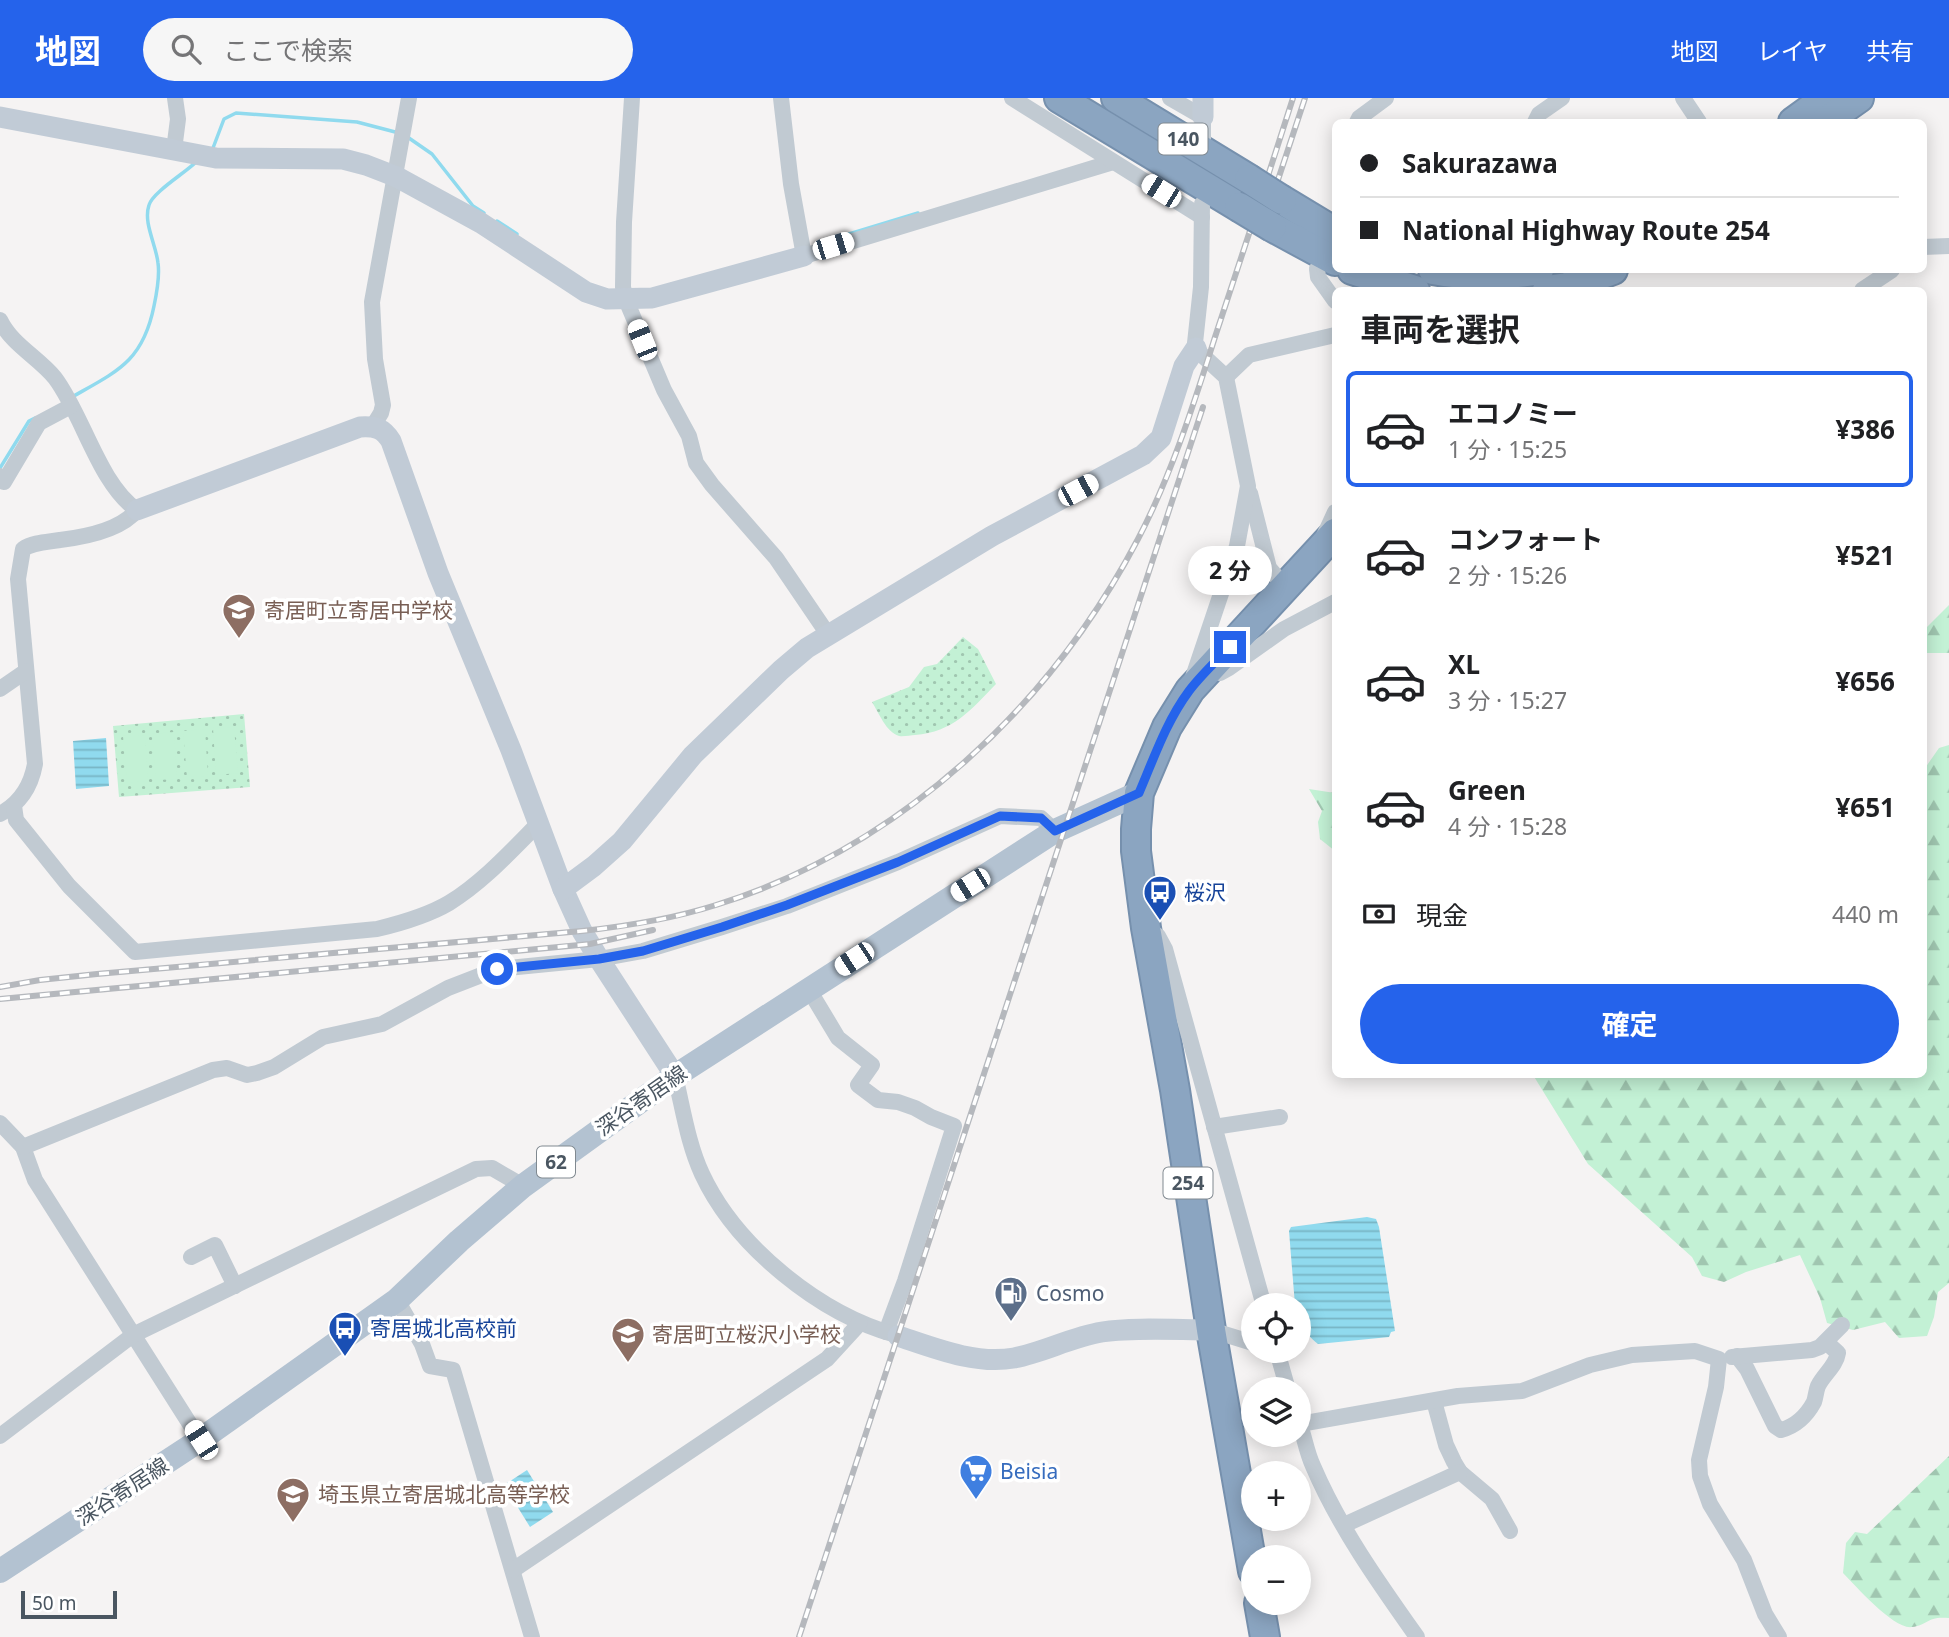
<!DOCTYPE html>
<html lang="ja">
<meta charset="utf-8">
<style>
:root{--surface:#fff;--page:#f6f6f6;--text:#202124;--muted:#757577;--line:#e0e0e0;--accent:#2563eb}
body{margin:0;font-family:"Noto Sans","Noto Sans JP",sans-serif;background:var(--page);color:var(--text);height:100vh;display:flex;flex-direction:column;font-size:26px;white-space:nowrap}
*{box-sizing:border-box;margin:0}
p{font-size:23px;color:var(--muted)}
.icon{flex:none;width:38px;height:38px;fill:none;stroke:currentColor;stroke-width:2;stroke-linecap:round;stroke-linejoin:round}
.map{position:relative;flex:1;overflow:hidden}
.sheet{position:absolute;left:1332px;top:189px;width:595px;height:791px;display:flex;flex-direction:column;background:var(--surface);border-radius:10px;box-shadow:0 4px 18px #0003}
.sheet>*{flex:none}
.top-card{position:absolute;left:1332px;top:21px;width:595px;height:154px;border-radius:10px;box-shadow:0 4px 18px #0003;display:grid;align-content:center;height:154px;padding:0 28px;background:var(--surface)}
.buttons{position:absolute;left:1241px;top:1195px;display:grid;gap:14px}
.buttons a{display:grid;place-items:center;width:70px;height:70px;border-radius:50%;background:var(--surface);box-shadow:0 4px 18px #0003;font-size:35px}
.scale{position:absolute;left:21px;bottom:18px;width:96px;box-sizing:border-box;padding-left:7px;border:4px solid #4a5661;border-top:0;font-size:19px;line-height:24px;white-space:nowrap;color:#4a5661;-webkit-text-stroke:5px #fff;paint-order:stroke}
.end{position:absolute;width:32px;height:32px;margin:-16px;border:9px solid #2563eb;background:#fff;box-shadow:0 0 0 4px #fff}
.from{border-radius:50%}
.bubble{position:absolute;height:49px;border-radius:24px;background:var(--surface);box-shadow:0 4px 18px #0003;font-size:23px;font-weight:700;line-height:49px;text-align:center}
.car{position:absolute;width:21px;height:42px;margin:-21px -10px;border-radius:9px;box-shadow:0 0 5px 2px #0007;background:linear-gradient(#fff 24%,#345 0 40%,#fff 0 76%,#345 0 86%,#fff 0)}
.top-card b{display:flex;align-items:center;gap:24px;height:66px;font-size:26px}
.top-card b+b{border-top:2px solid var(--line)}
.top-card i{width:18px;height:18px;background:var(--text)}
ul{padding:0;list-style:none}
li{display:flex;align-items:center;gap:21px;height:116px;margin:0 14px 10px;padding:0 14px;border:4px solid transparent;border-radius:10px}
li div{flex:1}
li b{display:block;font-size:26px}
li em{font-style:normal;font-weight:700}
li.current{border-color:var(--accent)}
li>.icon{width:63px;height:63px;stroke-width:1.5}
h2{padding:0 28px;font-size:32px;line-height:84px}
.pay{display:flex;align-items:center;gap:18px;height:77px;padding:0 28px;font-size:26px}
.pay p{margin-inline-start:auto}
.action{display:flex;gap:14px;margin-top:auto;padding:14px 28px}
.action a{flex:1;height:80px;border-radius:42px;background:var(--accent);color:#fff;font-size:28px;font-weight:700;line-height:80px;text-align:center}
header{display:flex;align-items:center;gap:42px;box-sizing:border-box;height:98px;padding:0 35px;background:var(--accent);color:#fff}
header strong{font-size:33px}
nav{display:flex;gap:38px;margin-inline-start:auto;font-size:24px}
.search{width:490px;height:63px;background:var(--page);display:flex;align-items:center;gap:18px;box-sizing:border-box;padding:0 24px;border-radius:38px;color:var(--muted);font-size:26px}
.map>svg:first-child{display:block}
.forest{fill:url(#forest-firs)}
.park{fill:url(#park-dots)}
.pitch{fill:#c3f1d5}
.water{fill:url(#water-rules)}
.lines{fill:none;stroke-linecap:round;stroke-linejoin:round}
.stream{stroke:#90daee;stroke-width:3.5}
.highway-casing{stroke:#7690ad;stroke-width:32}
.street{stroke:#c1cad2;stroke-width:16}
.secondary{stroke:#c1cbd6;stroke-width:21}
.primary{stroke:#b3c2d1;stroke-width:24}
.highway{stroke:#8ba5c1;stroke-width:28}
.rail-casing{stroke:#b5b8bd;stroke-width:6}
.rail{stroke:#fff;stroke-width:3.5;stroke-dasharray:10;stroke-linecap:butt}
.highway-bridge-casing{stroke:#7690ad;stroke-width:32;stroke-linecap:butt}
.highway-bridge{stroke:#8ba5c1;stroke-width:28}
.route{stroke:#2563eb;stroke-width:9}
.labels{text-anchor:middle;dominant-baseline:central;stroke-width:7;stroke-linejoin:round;paint-order:stroke}
.shield{fill:#fff;stroke:#808990;stroke-width:2}
.shield-label{font-size:19px;font-weight:bold;fill:#4a5661}
.education-label{font-size:21px;fill:#785e54;stroke:#fff;text-anchor:start}
.transit-label{font-size:21px;fill:#164399;stroke:#fff;text-anchor:start}
.street-label{font-size:21px;fill:#4a5661;stroke:#fff}
.service-label{font-size:21px;fill:#4e5e75;stroke:#fff;text-anchor:start}
.shop-label{font-size:21px;fill:#366cbe;stroke:#fff;text-anchor:start}
</style>
<header>
<strong>地図</strong>
<div class="search"><svg class="icon" aria-label="search" viewBox="0 0 24 24"><circle cx="10" cy="10" r="6"/><path d="M15 15l6 6"/></svg>ここで検索</div>
<nav><a>地図</a><a>レイヤ</a><a>共有</a></nav>
</header>
<div class="map">
<svg width="1949" height="1539" viewBox="0 0 1949 1539">
<defs>
<pattern id="forest-firs" width="22" height="20" patternUnits="userSpaceOnUse" patternTransform="scale(1.75)"><rect width="22" height="20" fill="#c3f1d5"/><path d="M5 1l3.5 6h-7zM16 11l3.5 6h-7z" fill="#a0c6b0"/></pattern>
<pattern id="park-dots" width="8" height="8" patternUnits="userSpaceOnUse" patternTransform="scale(1.75)"><rect width="8" height="8" fill="#c3f1d5"/><path d="M2 2h.1M6 6h.1" fill="none" stroke="#a0c6b0" stroke-width="1.8" stroke-linecap="round"/></pattern>
<pattern id="water-rules" width="6" height="5" patternUnits="userSpaceOnUse" patternTransform="scale(1.75)"><rect width="6" height="5" fill="#90daee"/><path d="M0 2.5h6" fill="none" stroke="#78b4c4"/></pattern>
</defs>
<rect width="100%" height="100%" fill="#f5f3f3"/>
<g class="forest">
<path d="M 1949,507 L 1949,555 L 1923,555 L 1923,533 Z"/>
<path d="M 1949,647 L 1949,1185 L 1938,1194 L 1934,1219 L 1927,1238 L 1899,1240 L 1885,1224 L 1853,1232 L 1827,1225 L 1820,1200 L 1800,1157 L 1746,1174 L 1724,1184 L 1702,1178 L 1692,1159 L 1588,1066 L 1533,977 L 1923,976 L 1923,673 L 1939,650 Z"/>
<path d="M 1309,691 L 1335,695 L 1335,753 L 1320,741 L 1318,724 L 1322,713 Z"/>
<path d="M 1949,1358 L 1949,1520 C 1926,1518 1929,1527 1912,1529 C 1894,1532 1856,1488 1843,1475 L 1846,1445 L 1855,1434 L 1867,1436 Z"/>
</g>
<g class="park">
<path d="M 963,539 L 978,551 L 996,586 C 971,612 953,634 915,637 C 911,637 903,639 899,638 C 886,634 879,615 872,604 L 909,589 L 924,569 L 937,566 Z"/>
<path d="M 244,616 L 250,689 L 119,699 L 113,628 Z"/>
</g>
<g class="pitch">
<path d="M 234,629 L 238,675 L 216,677 L 213,630 Z"/>
<path d="M 205,631 L 208,678 L 187,679 L 183,633 Z"/>
<path d="M 174,634 L 177,681 L 156,682 L 152,636 Z"/>
<path d="M 145,637 L 148,683 L 127,685 L 123,638 Z"/>
</g>
<g class="water">
<path d="M 106,640 L 109,688 L 76,691 L 73,643 Z"/>
<path d="M 1367,1119 L 1376,1121 L 1379,1129 L 1395,1233 L 1391,1234 L 1389,1239 L 1318,1246 C 1303,1233 1298,1227 1298,1208 L 1295,1207 L 1289,1133 L 1291,1129 Z"/>
<path d="M 527,1372 L 553,1414 L 530,1429 L 504,1387 Z"/>
</g>
<g class="lines">
<g class="stream">
<path d="M 406,38 L 432,56 L 473,108 L 484,115"/>
<path d="M 213,50 L 224,21 L 236,15 L 357,24 L 399,35"/>
<path d="M 497,123 L 517,136"/>
<path d="M 849,136 L 918,115"/>
<path d="M 72,299 C 118,273 143,263 154,208 C 157,194 160,179 158,165 C 156,146 143,125 149,107 C 153,94 185,75 196,64"/>
<path d="M 0,370 L 29,323 L 35,320"/>
</g>
<defs>
<g id="highway">
<path d="M 1059,0 L 1239,109"/>
<path d="M 1116,0 L 1249,81"/>
<path d="M 1793,24 L 1826,0"/>
<path d="M 1825,24 L 1859,0"/>
<path d="M 1282,102 L 1335,134"/>
<path d="M 1272,129 L 1335,163"/>
<path d="M 1352,172 L 1415,192"/>
<path d="M 1433,172 C 1469,179 1502,179 1539,172"/>
<path d="M 1547,192 L 1567,189 L 1613,172"/>
<path d="M 1253,1473 L 1211,1232 L 1175,992 L 1146,830 L 1136,753 L 1136,731 L 1139,695 L 1167,629 L 1190,592 L 1335,435"/>
<path d="M 1259,1505 L 1265,1539"/>
</g>
</defs>
<use href="#highway" class="highway-casing"/>
<g class="street">
<path d="M 632,0 L 624,124 L 623,189 L 626,202 L 664,292 L 689,338 L 696,365 L 712,387 L 776,460 L 827,535"/>
<path d="M 781,0 L 791,86 L 804,158 L 1113,64"/>
<path d="M 1012,0 L 1202,119"/>
<path d="M 1170,0 L 1203,19 L 1203,42"/>
<path d="M 1683,0 L 1699,24"/>
<path d="M 1357,24 L 1359,20 L 1386,0"/>
<path d="M 1535,24 L 1539,16 L 1562,0"/>
<path d="M 174,52 L 178,21 L 175,0"/>
<path d="M 1923,149 L 1949,148"/>
<path d="M 1317,171 L 1318,179 L 1335,203"/>
<path d="M 1862,192 L 1892,172"/>
<path d="M 0,222 C 12,247 38,259 55,280 C 83,317 99,386 137,412 C 121,432 85,439 60,442 C 48,444 33,444 23,451 L 18,481 L 35,666 C 31,688 21,705 0,716"/>
<path d="M 1226,279 L 1249,257 L 1335,237"/>
<path d="M 373,328 L 381,315 L 383,307 L 375,261 L 372,204 L 409,0"/>
<path d="M 0,378 L 4,384 L 39,325 L 71,308"/>
<path d="M 1250,395 L 1269,470 L 1285,489"/>
<path d="M 1323,440 L 1335,414"/>
<path d="M 1213,570 L 1220,575 L 1229,570 L 1284,531 L 1335,504"/>
<path d="M 1192,582 L 1237,448 L 1248,388 L 1226,279 L 1201,256 L 1195,245 L 1201,189 L 1202,106"/>
<path d="M 0,591 L 26,573"/>
<path d="M 14,708 L 16,722 L 69,788 L 135,854 L 377,831 C 402,825 427,818 449,805 C 483,784 511,753 539,725"/>
<path d="M 1151,833 L 1158,838 L 1165,851 L 1264,1208"/>
<path d="M 808,890 L 838,940 L 872,967 L 858,987 L 878,1002 L 898,1004 L 915,1010 L 931,1019 L 954,1028 L 905,1183 L 886,1234"/>
<path d="M 675,978 C 683,1011 688,1046 702,1076 C 736,1149 820,1216 896,1237"/>
<path d="M 0,1025 L 23,1049 L 35,1082 L 200,1342"/>
<path d="M 1214,1029 L 1280,1019"/>
<path d="M 23,1049 L 213,972 L 227,970 L 247,977 L 257,975 L 274,969 L 323,939 L 382,926 L 448,890 L 497,871 L 599,861 L 643,853 L 722,829 L 787,808 L 898,764 L 1000,718 L 1041,720 L 1055,733"/>
<path d="M 191,1159 L 215,1147 L 235,1188"/>
<path d="M 397,1202 L 422,1246 L 430,1268 L 453,1272 L 532,1539"/>
<path d="M 1211,1232 L 1253,1245"/>
<path d="M 1277,1253 L 1288,1292"/>
<path d="M 1737,1258 L 1747,1271 L 1775,1328 L 1781,1332 C 1796,1328 1807,1317 1814,1304 C 1816,1298 1816,1293 1818,1288 C 1824,1276 1836,1268 1838,1255 L 1826,1244"/>
<path d="M 1732,1259 L 1812,1252 L 1820,1249 L 1842,1227"/>
<path d="M 1434,1303 L 1446,1347 L 1454,1364 L 1460,1374 L 1492,1401 L 1510,1433"/>
<path d="M 1298,1321 C 1304,1336 1306,1353 1313,1368 C 1339,1429 1378,1484 1417,1539"/>
<path d="M 1300,1326 L 1458,1298 L 1522,1293 L 1590,1267 L 1632,1257 L 1695,1253 L 1719,1261 L 1716,1289 L 1699,1362 L 1700,1378 L 1710,1406 L 1744,1462 L 1765,1516 L 1779,1539"/>
<path d="M 0,1338 L 133,1237 L 476,1071 L 492,1070 L 523,1088"/>
<path d="M 1344,1427 L 1460,1374"/>
<path d="M 513,1472 L 827,1261 L 860,1225"/>
</g>
<g class="secondary">
<path d="M 0,19 L 216,60 L 343,61 L 366,67 L 397,79 L 481,125 L 586,194 L 607,201 L 652,200 L 804,158"/>
<path d="M 1203,19 L 1203,0"/>
<path d="M 137,412 L 360,329 C 375,328 383,330 391,343 L 438,475 L 511,652 L 563,791 L 582,833 L 599,861 L 675,978"/>
<path d="M 563,791 L 594,768 L 622,743 L 693,657 L 781,572 L 807,550 L 992,438 L 1143,357 L 1161,340 L 1184,268 L 1196,250"/>
<path d="M 898,1238 C 934,1250 976,1267 1014,1260 C 1045,1254 1071,1239 1102,1234 C 1133,1229 1178,1232 1211,1232"/>
</g>
<path class="primary" d="M 0,1473 L 200,1342 L 397,1202 L 459,1143 L 523,1088 L 675,978 L 1055,733 L 1139,695"/>
<use href="#highway" class="highway"/>
<defs>
<g id="rail">
<path d="M 1270,106 L 1305,0"/>
<path d="M 0,889 L 40,882 L 97,876 L 582,833 C 628,828 672,821 716,807 C 899,750 1050,609 1138,441 C 1172,376 1194,305 1216,236 C 1242,157 1268,79 1293,0"/>
<path d="M 0,901 L 590,846 L 653,832"/>
<path d="M 799,1539 L 1203,309"/>
</g>
</defs>
<use href="#rail" class="rail-casing"/>
<use href="#rail" class="rail"/>
<defs>
<g id="highway-bridge">
<path d="M 1249,81 L 1282,102"/>
<path d="M 1239,109 L 1272,129"/>
</g>
</defs>
<use href="#highway-bridge" class="highway-bridge-casing"/>
<use href="#highway-bridge" class="highway-bridge"/>
</g>
<g class="lines">
<path class="route" d="M 497,871 L 599,861 L 643,853 L 722,829 L 787,807 L 898,764 L 1000,718 L 1041,720 L 1055,733 L 1066,728 L 1139,695 C 1154,660 1166,624 1189,593 C 1201,577 1216,563 1230,549"/>
</g>
<defs>
<symbol id="school-pin" viewBox="-11 -11 22 30"><path d="M0 17L-7.5 6A9.5 9.5 0 1 1 7.5 6Z" fill="#8d6e63" stroke="#fff"/><path d="M0-5L7-2L0 1L-7-2ZM-4 1L0 2.5L4 1V4Q0 6-4 4Z" fill="#fff"/></symbol>
<symbol id="bus-pin" viewBox="-11 -11 22 30"><path d="M0 17L-7.5 6A9.5 9.5 0 1 1 7.5 6Z" fill="#1a4fb4" stroke="#fff"/><path d="M-5-6H5V4H4V6H2V4H-2V6H-4V4H-5ZM-3.5-4V0h7V-4ZM-3.5 1.2v1.5H-2V1.2ZM2 1.2v1.5H3.5V1.2Z" fill="#fff"/></symbol>
<symbol id="fuel-pin" viewBox="-11 -11 22 30"><path d="M0 17L-7.5 6A9.5 9.5 0 1 1 7.5 6Z" fill="#5c6f8a" stroke="#fff"/><path d="M-5.5-6h7V0h2V4h1.3V-2.5L3-4.5l.8-.8L6-3V5H2.5V1h-1V6h-7ZM-4.2-4.7v3.2H.2V-4.7Z" fill="#fff"/></symbol>
<symbol id="supermarket-pin" viewBox="-11 -11 22 30"><path d="M0 17L-7.5 6A9.5 9.5 0 1 1 7.5 6Z" fill="#3f7fe0" stroke="#fff"/><path d="M-6-5.5h2.5l.6 2H6L4.5 2H-2.5L-4.4-4H-6ZM-1.5 3.2a1.3 1.3 0 1 0 .1 0ZM3 3.2a1.3 1.3 0 1 0 .1 0Z" fill="#fff"/></symbol>
</defs>
<g fill-rule="evenodd">
<use href="#school-pin" x="220" y="493" width="38" height="52"/>
<use href="#bus-pin" x="1141" y="775" width="38" height="52"/>
<use href="#fuel-pin" x="992" y="1176" width="38" height="52"/>
<use href="#bus-pin" x="326" y="1211" width="38" height="52"/>
<use href="#school-pin" x="609" y="1217" width="38" height="52"/>
<use href="#supermarket-pin" x="957" y="1354" width="38" height="52"/>
<use href="#school-pin" x="274" y="1377" width="38" height="52"/>
</g>
<g class="labels">
<g class="shield">
<rect x="1158.5" y="25.5" width="49" height="31" rx="5"/>
<rect x="537" y="1048.5" width="38" height="31" rx="5"/>
<rect x="1163.5" y="1069.5" width="49" height="31" rx="5"/>
</g>
<g class="shield-label">
<text x="1183" y="41">140</text>
<text x="556" y="1064">62</text>
<text x="1188" y="1085">254</text>
</g>
<g class="education-label">
<text x="264" y="512">寄居町立寄居中学校</text>
<text x="652" y="1236">寄居町立桜沢小学校</text>
<text x="318" y="1396">埼玉県立寄居城北高等学校</text>
</g>
<g class="transit-label">
<text x="1184" y="794">桜沢</text>
<text x="370" y="1230">寄居城北高校前</text>
</g>
<g class="street-label">
<text transform="translate(641 1002) rotate(-35)">深谷寄居線</text>
<text transform="translate(122 1393) rotate(-33)">深谷寄居線</text>
</g>
<g class="service-label">
<text x="1036" y="1195">Cosmo</text>
</g>
<g class="shop-label">
<text x="1000" y="1373">Beisia</text>
</g>
</g>
</svg>
<div class="buttons">
<a><svg class="icon" aria-label="locate" viewBox="0 0 24 24"><circle cx="12" cy="12" r="6"/><path d="M12 2v4M12 18v4M2 12h4M18 12h4"/></svg></a>
<a><svg class="icon" aria-label="layers" viewBox="0 0 24 24"><path d="M12 4l9 5-9 5-9-5zM3 14l9 5 9-5"/></svg></a>
<a>+</a>
<a>−</a>
</div>
<div class="scale">50 m</div>
<i class="end from" style="left:497px;top:871px"></i>
<i class="end" style="left:1230px;top:549px"></i>
<div class="bubble" style="left:1188px;top:448px;width:84px">2 分</div>
<i class="car" style="left:1161px;top:93px;rotate:302deg"></i>
<i class="car" style="left:833px;top:148px;rotate:73deg"></i>
<i class="car" style="left:642px;top:242px;rotate:338deg"></i>
<i class="car" style="left:1078px;top:392px;rotate:62deg"></i>
<i class="car" style="left:970px;top:787px;rotate:238deg"></i>
<i class="car" style="left:854px;top:861px;rotate:237deg"></i>
<i class="car" style="left:201px;top:1342px;rotate:327deg"></i>
<div class="top-card">
<b><i class="from"></i>Sakurazawa</b>
<b><i></i>National Highway Route 254</b>
</div>
<section class="sheet">
<h2>車両を選択</h2>
<ul>
<li class="current"><svg class="icon" aria-label="car" viewBox="0 0 24 24"><path d="M5 17H2v-5l4-1 3-4h7l3 4 3 1v5h-3M9 17h6M6 11h13"/><circle cx="7" cy="17" r="2"/><circle cx="17" cy="17" r="2"/></svg><div><b>エコノミー</b><p>1 分 · 15:25</p></div><em>¥386</em></li>
<li><svg class="icon" aria-label="car" viewBox="0 0 24 24"><path d="M5 17H2v-5l4-1 3-4h7l3 4 3 1v5h-3M9 17h6M6 11h13"/><circle cx="7" cy="17" r="2"/><circle cx="17" cy="17" r="2"/></svg><div><b>コンフォート</b><p>2 分 · 15:26</p></div><em>¥521</em></li>
<li><svg class="icon" aria-label="car" viewBox="0 0 24 24"><path d="M5 17H2v-5l4-1 3-4h7l3 4 3 1v5h-3M9 17h6M6 11h13"/><circle cx="7" cy="17" r="2"/><circle cx="17" cy="17" r="2"/></svg><div><b>XL</b><p>3 分 · 15:27</p></div><em>¥656</em></li>
<li><svg class="icon" aria-label="car" viewBox="0 0 24 24"><path d="M5 17H2v-5l4-1 3-4h7l3 4 3 1v5h-3M9 17h6M6 11h13"/><circle cx="7" cy="17" r="2"/><circle cx="17" cy="17" r="2"/></svg><div><b>Green</b><p>4 分 · 15:28</p></div><em>¥651</em></li>
</ul>
<div class="pay"><svg class="icon" aria-label="cash" viewBox="0 0 24 24"><path d="M3 7h18v10H3z"/><circle cx="12" cy="12" r="2"/></svg>現金<p>440 m</p></div>
<div class="action"><a>確定</a></div>
</section>
</div>
